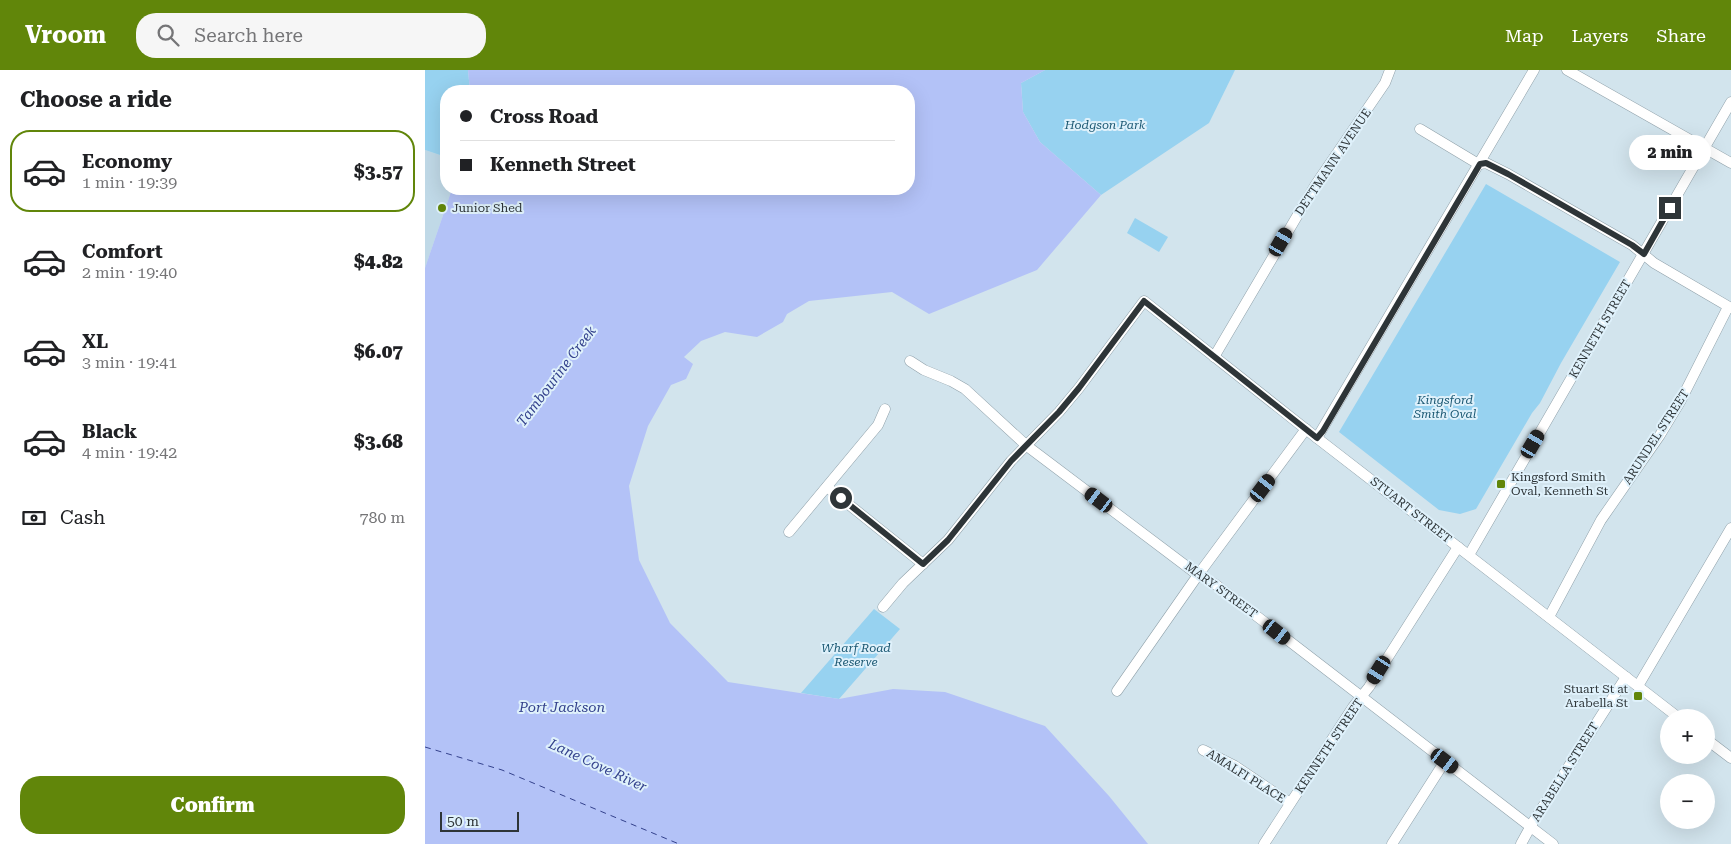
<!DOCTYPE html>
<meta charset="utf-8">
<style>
:root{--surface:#fff;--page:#f6f6f6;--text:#202124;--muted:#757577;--line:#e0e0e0;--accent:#61860a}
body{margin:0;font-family:"Roboto Serif",serif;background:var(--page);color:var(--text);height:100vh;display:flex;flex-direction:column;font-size:19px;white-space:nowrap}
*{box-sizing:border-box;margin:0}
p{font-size:16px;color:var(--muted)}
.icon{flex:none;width:28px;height:28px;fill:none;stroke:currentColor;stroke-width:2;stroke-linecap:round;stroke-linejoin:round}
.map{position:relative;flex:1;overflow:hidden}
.details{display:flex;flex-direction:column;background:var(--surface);width:425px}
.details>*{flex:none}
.guide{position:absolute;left:15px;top:15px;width:475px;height:110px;border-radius:20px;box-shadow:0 5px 20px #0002;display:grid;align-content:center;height:110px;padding:0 20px;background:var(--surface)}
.buttons{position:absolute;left:1235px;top:639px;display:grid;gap:10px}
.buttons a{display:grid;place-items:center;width:55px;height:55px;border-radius:50%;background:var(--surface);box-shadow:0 5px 20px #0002;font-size:25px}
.scale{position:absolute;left:15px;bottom:12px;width:79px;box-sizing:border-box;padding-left:5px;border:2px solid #2e3538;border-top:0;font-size:14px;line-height:18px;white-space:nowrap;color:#2e3538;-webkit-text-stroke:4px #dff1fb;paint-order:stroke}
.end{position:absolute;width:22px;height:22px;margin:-11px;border:6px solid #2e3538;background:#fff;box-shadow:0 0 0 2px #fff}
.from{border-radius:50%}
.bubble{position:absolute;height:35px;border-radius:18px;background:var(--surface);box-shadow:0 5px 20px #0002;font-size:16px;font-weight:800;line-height:35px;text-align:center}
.car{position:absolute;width:15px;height:30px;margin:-15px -8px;border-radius:6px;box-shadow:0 0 4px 1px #0007;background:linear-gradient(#222 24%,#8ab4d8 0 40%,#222 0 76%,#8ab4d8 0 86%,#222 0)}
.guide b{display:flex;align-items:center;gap:18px;height:48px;font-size:19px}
.guide b+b{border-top:1px solid var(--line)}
.guide i{width:12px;height:12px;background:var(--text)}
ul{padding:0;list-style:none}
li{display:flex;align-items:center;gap:15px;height:82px;margin:0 10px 8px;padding:0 10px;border:2px solid transparent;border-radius:20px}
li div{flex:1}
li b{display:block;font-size:19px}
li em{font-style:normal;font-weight:800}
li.current{border-color:var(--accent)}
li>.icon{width:45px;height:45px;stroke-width:1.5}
h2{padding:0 20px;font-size:22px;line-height:60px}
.pay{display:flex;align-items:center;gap:12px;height:55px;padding:0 20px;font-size:19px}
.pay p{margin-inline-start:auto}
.button{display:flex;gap:10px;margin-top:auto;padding:10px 20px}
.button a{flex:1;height:58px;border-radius:20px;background:var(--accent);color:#fff;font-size:20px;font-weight:800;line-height:58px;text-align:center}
header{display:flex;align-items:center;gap:30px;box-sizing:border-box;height:70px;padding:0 25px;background:var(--accent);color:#fff}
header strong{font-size:24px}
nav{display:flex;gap:28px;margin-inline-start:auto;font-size:18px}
.search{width:350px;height:45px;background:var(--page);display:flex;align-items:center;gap:12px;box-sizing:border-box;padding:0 18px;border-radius:20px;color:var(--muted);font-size:19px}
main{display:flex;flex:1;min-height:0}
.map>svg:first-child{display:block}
.built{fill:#c0d9e7}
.green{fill:#97d2f0}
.water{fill:#b3c2f7}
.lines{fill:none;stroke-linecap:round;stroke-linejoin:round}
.ferry{stroke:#33418c;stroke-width:1;stroke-dasharray:6 5;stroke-linecap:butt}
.street-casing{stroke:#90a1aa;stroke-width:11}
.street{stroke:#fff;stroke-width:10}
.route{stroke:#2e3538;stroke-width:6}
.poi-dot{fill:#61860a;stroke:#dff1fb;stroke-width:2}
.labels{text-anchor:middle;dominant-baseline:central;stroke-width:4;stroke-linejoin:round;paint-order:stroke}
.park-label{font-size:12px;font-style:italic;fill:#1b5873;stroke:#dff1fb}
.street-label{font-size:12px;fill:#2e3538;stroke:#dff1fb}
.poi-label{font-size:12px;fill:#2e3538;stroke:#dff1fb;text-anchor:start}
.water-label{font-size:14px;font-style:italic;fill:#33418c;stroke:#dff1fb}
</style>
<header>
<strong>Vroom</strong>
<div class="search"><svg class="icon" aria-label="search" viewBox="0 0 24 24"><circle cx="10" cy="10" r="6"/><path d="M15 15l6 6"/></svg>Search here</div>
<nav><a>Map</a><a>Layers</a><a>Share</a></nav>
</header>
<main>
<section class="details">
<h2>Choose a ride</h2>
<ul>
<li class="current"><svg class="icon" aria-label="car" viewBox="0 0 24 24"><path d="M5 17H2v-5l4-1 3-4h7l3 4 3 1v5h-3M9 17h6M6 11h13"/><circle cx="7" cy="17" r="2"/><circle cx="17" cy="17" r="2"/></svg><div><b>Economy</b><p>1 min · 19:39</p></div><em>$3.57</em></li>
<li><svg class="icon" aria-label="car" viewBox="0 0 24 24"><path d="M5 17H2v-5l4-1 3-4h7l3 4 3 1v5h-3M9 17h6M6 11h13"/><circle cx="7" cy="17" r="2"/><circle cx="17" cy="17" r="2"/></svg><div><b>Comfort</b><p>2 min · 19:40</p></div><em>$4.82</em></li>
<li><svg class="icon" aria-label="car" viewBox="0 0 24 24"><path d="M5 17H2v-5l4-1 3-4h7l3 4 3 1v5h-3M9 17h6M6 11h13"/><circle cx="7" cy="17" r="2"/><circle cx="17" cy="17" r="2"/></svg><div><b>XL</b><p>3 min · 19:41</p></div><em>$6.07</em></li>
<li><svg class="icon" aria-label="car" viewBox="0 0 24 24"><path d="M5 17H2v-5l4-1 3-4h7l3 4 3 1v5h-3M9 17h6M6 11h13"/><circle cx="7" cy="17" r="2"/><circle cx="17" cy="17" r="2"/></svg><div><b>Black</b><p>4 min · 19:42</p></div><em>$3.68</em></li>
</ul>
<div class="pay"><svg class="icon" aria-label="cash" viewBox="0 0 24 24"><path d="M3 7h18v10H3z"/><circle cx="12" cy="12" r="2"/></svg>Cash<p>780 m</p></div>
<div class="button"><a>Confirm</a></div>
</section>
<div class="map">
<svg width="1306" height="774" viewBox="0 0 1306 774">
<rect width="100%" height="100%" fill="#d2e4ed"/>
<path class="built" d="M 0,80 L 21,87 L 21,119 L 27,119 L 0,198 Z"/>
<g class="green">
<path d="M 0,0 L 43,0 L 45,21 L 21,21 L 21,87 L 0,80 Z"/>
<path d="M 620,0 L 810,0 L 784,53 L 676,125 L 615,72 L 598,42 L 596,13 Z"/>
<path d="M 1061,114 L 1195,192 L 1136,293 L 1115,333 L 1107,343 L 1051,439 L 1035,444 L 1014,440 L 914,362 Z"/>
<path d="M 710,148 L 743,167 L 734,182 L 702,163 Z"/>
<path d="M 449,539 L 475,559 L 414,629 L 376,623 Z"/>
</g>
<path class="water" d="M 43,0 L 620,0 L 596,13 L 598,42 L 615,72 L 676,125 L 612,200 L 504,244 L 467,222 L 384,231 L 362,244 L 358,252 L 332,267 L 300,262 L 276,271 L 259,287 L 268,294 L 261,309 L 246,315 L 223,356 L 204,416 L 214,490 L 245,553 L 303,612 L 414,629 L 468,619 L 520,622 L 620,656 L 684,726 L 723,774 L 0,774 L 0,198 L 27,119 L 484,119 L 484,21 L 45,21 Z"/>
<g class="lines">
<path class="ferry" d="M 0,677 L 77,700 L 254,774"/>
<defs>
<g id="street">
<path d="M 1142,0 L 1306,93"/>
<path d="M 995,59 L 1050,92 L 1055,94 L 1061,93 L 1083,104 L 1207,175 L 1229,193 L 1306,238"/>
<path d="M 789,287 L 891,114 L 960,13 L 965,0"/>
<path d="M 485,291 L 499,300 L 526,311 L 540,319 L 602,376 L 773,505 L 790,514 L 1128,774"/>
<path d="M 892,368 L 1109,0"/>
<path d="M 402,417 L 498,494"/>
<path d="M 364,462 L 453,355 L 460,339"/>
<path d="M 1044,485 L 1306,32"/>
<path d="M 458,537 L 478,513 L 523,470 L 586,391 L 634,342 L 654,318 L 719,231 L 892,368 L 1254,648"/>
<path d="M 1124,547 L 1176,450 L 1235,365 L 1255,332 L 1303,237"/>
<path d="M 1213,616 L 1306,458"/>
<path d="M 692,621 L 773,505 L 881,359"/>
<path d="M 1281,669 L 1306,688"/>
<path d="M 778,680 L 810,696 L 865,733"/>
<path d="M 839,774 L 928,637 L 944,617 L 1033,477"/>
<path d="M 967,774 L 1020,691"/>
<path d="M 1096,774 L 1108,752 L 1201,607"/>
</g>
</defs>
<use href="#street" class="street-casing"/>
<use href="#street" class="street"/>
</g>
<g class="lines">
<path class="route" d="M 416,428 L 498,494 L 523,470 L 586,391 L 634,342 L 654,318 L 719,231 L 892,368 L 898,361 L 1055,94 L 1061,93 L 1083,104 L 1207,175 L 1219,184 L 1245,138"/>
</g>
<g class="poi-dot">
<circle cx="17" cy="138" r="5"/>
<rect x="1071" y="409" width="10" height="10" rx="2.5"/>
<rect x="1208" y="621" width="10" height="10" rx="2.5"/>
</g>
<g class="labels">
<g class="park-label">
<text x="680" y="55">Hodgson Park</text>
<text x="1020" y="330">Kingsford<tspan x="1020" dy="14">Smith Oval</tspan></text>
<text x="431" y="578">Wharf Road<tspan x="431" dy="14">Reserve</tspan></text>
</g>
<g class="street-label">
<text transform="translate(908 92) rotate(-56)">DETTMANN AVENUE</text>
<text transform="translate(1175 259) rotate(-60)">KENNETH STREET</text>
<text transform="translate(1231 367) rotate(-57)">ARUNDEL STREET</text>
<text transform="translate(986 440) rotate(38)">STUART STREET</text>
<text transform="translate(796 520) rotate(36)">MARY STREET</text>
<text transform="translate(904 676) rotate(-56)">KENNETH STREET</text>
<text transform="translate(1140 702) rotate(-58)">ARABELLA STREET</text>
<text transform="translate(821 706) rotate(32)">AMALFI PLACE</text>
</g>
<g class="poi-label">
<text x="27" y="138">Junior Shed</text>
<text x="1086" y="407">Kingsford Smith<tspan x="1086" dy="14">Oval, Kenneth St</tspan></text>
<text x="1203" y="619" text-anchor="end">Stuart St at<tspan x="1203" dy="14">Arabella St</tspan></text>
</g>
<g class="water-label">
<text transform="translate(131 306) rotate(-53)">Tambourine Creek</text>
<text x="137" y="637">Port Jackson</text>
<text transform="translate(173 695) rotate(25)">Lane Cove River</text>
</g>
</g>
</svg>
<div class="buttons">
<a>+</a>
<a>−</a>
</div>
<div class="scale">50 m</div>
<i class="end from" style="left:416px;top:428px"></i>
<i class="end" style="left:1245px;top:138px"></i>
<div class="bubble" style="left:1204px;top:65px;width:82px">2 min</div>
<i class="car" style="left:856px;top:172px;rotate:30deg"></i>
<i class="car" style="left:1108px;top:374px;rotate:30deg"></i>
<i class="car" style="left:838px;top:418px;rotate:37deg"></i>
<i class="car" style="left:674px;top:430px;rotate:307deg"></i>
<i class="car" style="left:852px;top:562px;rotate:128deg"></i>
<i class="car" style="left:954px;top:600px;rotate:212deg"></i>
<i class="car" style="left:1020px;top:691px;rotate:127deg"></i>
<div class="guide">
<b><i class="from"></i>Cross Road</b>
<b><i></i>Kenneth Street</b>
</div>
</div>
</main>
